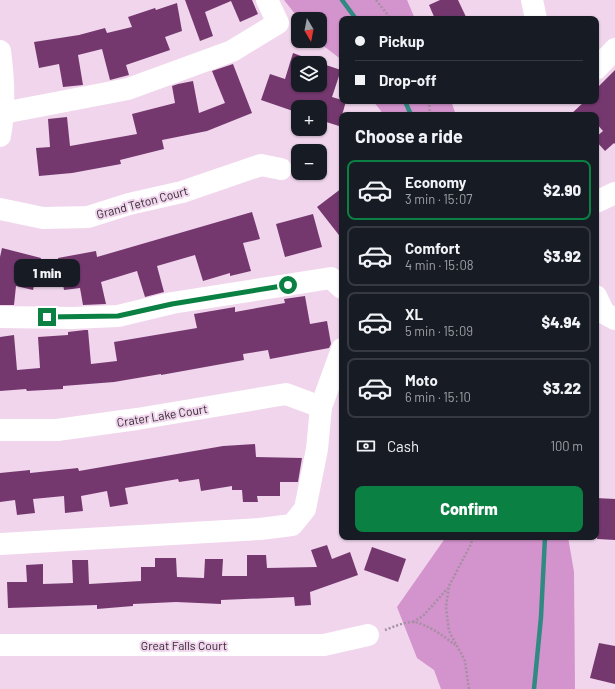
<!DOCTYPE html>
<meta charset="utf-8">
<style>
:root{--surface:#171b24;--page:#20242c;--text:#f1f3f6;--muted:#9ea1a6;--line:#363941;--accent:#0b8043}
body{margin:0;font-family:Barlow,sans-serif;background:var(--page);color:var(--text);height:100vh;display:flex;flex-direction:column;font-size:15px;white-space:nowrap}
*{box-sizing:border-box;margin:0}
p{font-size:13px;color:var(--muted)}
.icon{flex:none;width:22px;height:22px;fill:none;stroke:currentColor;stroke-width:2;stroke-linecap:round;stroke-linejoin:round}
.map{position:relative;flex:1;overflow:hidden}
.drawer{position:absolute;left:339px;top:112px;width:260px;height:428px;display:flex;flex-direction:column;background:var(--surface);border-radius:8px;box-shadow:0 1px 3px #0004}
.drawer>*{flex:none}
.guide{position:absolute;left:339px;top:16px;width:260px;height:88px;border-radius:8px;box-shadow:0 1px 3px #0004;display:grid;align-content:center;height:88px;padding:0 16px;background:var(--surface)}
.needle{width:26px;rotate:170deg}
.controls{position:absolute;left:291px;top:12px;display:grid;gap:8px}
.controls a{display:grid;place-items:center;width:36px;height:36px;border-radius:8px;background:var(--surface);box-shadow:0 1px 3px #0004;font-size:20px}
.end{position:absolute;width:18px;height:18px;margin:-9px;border:5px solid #0b8043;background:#fff;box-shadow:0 0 0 2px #fff}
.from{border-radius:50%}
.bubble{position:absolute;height:28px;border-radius:8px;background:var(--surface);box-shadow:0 1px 3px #0004;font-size:13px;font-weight:800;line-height:28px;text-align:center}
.guide b{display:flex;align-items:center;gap:14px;height:38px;font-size:15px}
.guide b+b{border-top:1px solid var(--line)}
.guide i{width:10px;height:10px;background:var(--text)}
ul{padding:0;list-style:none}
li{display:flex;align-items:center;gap:12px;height:60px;margin:0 8px 6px;padding:0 8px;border:2px solid var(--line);border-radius:8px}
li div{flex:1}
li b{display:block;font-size:15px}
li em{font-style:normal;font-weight:800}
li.active{border-color:var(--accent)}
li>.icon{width:36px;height:36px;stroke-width:1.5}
h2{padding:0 16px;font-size:18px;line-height:48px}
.pay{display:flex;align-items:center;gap:10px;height:44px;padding:0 16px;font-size:15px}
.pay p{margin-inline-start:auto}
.primary-button{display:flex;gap:8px;margin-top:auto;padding:8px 16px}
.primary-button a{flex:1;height:46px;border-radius:8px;background:var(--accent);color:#fff;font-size:16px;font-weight:800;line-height:46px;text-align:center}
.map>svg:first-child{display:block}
.green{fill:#d393cc}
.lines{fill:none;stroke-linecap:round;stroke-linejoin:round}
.stream{stroke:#318a82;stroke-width:4.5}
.building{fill:#74386f}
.path{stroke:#a490a1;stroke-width:2.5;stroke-dasharray:2 2;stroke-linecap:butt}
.minor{stroke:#fff;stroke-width:22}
.route{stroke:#0b8043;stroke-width:5}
.labels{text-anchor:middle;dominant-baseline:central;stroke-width:4;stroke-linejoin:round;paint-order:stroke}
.street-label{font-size:12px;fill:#342a32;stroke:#f0d5ec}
</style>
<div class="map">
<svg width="615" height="689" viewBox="0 0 615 689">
<rect width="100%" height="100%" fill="#f0d5ec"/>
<g class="green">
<path d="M 284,0 L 407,0 L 415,19 L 342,19 L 342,60 L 317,41 L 320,41 L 320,19 L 299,19 Z"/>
<path d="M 373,101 L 451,101 L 456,115 L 382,115 L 381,111 Z"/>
<path d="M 446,537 L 568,537 L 574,572 L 575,689 L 441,689 L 434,670 L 417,658 L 397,607 Z"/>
</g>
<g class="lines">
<g class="stream">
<path d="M 342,0 L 356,19"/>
<path d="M 405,101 L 411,115"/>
<path d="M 534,689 L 541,617 L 545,537"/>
</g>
</g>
<g class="building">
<path d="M 185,0 L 252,0 L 258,14 L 240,22 L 231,1 L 205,12 L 213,36 L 200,41 Z"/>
<path d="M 440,0 L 458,0 L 467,19 L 435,19 L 429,5 Z"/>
<path d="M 177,3 L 182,31 L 165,37 L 170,50 L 126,65 L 129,75 L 110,80 L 102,49 L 78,55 L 83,85 L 63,87 L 59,64 L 39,68 L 34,42 L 79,35 L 105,28 L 107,33 L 132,27 L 128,17 L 155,8 L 156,10 Z"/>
<path d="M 293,53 L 320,63 L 298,63 L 298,85 L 320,85 L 320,63 L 341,70 L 332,97 L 342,100 L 342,101 L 346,101 L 339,126 L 320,120 L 320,107 L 298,107 L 296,112 L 261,100 L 270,74 L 285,79 Z"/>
<path d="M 233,64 L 252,113 L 207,131 L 162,140 L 164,149 L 120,160 L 121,164 L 72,173 L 39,176 L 36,148 L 50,147 L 48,119 L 67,117 L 70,146 L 137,134 L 132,114 L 175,103 L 172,86 L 178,84 L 193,81 L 199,113 L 225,103 L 212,71 Z"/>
<path d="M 615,70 L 615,144 L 614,143 L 605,151 L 596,141 L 596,137 L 603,131 L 596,123 L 596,115 L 570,115 L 585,101 L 596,101 L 596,89 Z"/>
<path d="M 342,188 L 342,239 L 317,207 Z"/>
<path d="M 252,212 L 260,239 L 243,243 L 251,271 L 230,276 L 230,273 L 203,281 L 195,255 L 157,266 L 164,292 L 145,297 L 137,271 L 101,282 L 106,304 L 83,305 L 80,288 L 64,290 L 58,258 L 96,251 L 97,257 Z"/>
<path d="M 313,214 L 322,247 L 285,257 L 276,224 Z"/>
<path d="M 2,248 L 41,258 L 33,290 L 16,286 L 14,305 L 0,305 L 0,257 Z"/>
<path d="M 305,296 L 310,324 L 327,321 L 331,344 L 329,348 L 270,359 L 268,350 L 243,354 L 244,360 L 161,375 L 161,374 L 114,382 L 63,386 L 63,389 L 27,391 L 26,389 L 0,391 L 0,337 L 14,335 L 17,370 L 40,368 L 38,337 L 68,335 L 68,332 L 85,330 L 88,330 L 91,364 L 117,361 L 114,342 L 197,328 L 194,314 L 235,307 L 235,312 L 285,303 L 284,299 Z"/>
<path d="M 255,444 L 256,457 L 302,458 L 298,482 L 280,482 L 280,496 L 257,496 L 258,502 L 243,502 L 242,490 L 232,490 L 232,486 L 201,491 L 199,479 L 179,482 L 178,479 L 125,488 L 128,504 L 110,507 L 107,491 L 81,496 L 83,511 L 65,513 L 64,496 L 33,499 L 35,513 L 17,515 L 15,500 L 0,502 L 0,473 L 30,470 L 30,473 L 78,468 L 79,471 L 223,446 Z"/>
<path d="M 596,498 L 615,499 L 615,540 L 597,539 L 598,522 L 596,522 Z"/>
<path d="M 327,545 L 332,559 L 350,552 L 358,575 L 310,592 L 311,605 L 295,606 L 294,597 L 221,600 L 221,604 L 176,602 L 133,604 L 133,606 L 97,609 L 97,605 L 8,608 L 7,582 L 27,582 L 26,565 L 43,564 L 43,584 L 73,583 L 72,560 L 88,560 L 89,584 L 141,581 L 141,567 L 155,567 L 155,558 L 176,558 L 177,577 L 204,578 L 205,559 L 223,559 L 222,576 L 247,576 L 247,555 L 266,555 L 267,568 L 317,567 L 311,550 Z"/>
<path d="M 372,547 L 406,559 L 398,582 L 364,570 Z"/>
<path d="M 599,643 L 615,646 L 615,684 L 590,678 Z"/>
</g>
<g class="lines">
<g class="path">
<path d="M 376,0 L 391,19"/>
<path d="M 429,101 L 430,115"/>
<path d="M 413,622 L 423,616 L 448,588"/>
<path d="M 385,630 C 393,627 404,622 413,622 C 426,623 445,637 455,645"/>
<path d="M 469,689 L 465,661 L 449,631 L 446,607 L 449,586 L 471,544 L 473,537"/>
</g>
<g class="minor">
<path d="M 532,0 L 536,19"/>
<path d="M 0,51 C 4,80 5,108 0,136"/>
<path d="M 596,69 L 615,49"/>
<path d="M 3,113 L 128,89 L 232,51 L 278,23 L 267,0"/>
<path d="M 596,202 L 615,193"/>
<path d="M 0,209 L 43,218 L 88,217 L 129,204 L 182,192 L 261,165 L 281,169"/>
<path d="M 596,296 L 604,313 L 615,319"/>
<path d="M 0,317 L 72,318 L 118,316 L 172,303 L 331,278 L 342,288"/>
<path d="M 0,430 L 57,430 L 137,419 L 286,394 L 321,407"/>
<path d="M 0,544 L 260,529 L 292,525 L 305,509 L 317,449 L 321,407 L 342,349"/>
<path d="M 0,645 L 324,645 L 368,635"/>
</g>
</g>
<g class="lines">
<path class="route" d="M 47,317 L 118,316 L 172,304 L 288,285"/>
</g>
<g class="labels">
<g class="street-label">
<text transform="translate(142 202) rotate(-15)">Grand Teton Court</text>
<text transform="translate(162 415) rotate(-9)">Crater Lake Court</text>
<text x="184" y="645">Great Falls Court</text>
</g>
</g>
</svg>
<div class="controls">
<a><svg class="needle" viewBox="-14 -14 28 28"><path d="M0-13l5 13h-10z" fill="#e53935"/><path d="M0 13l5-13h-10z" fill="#9ea1a6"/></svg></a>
<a><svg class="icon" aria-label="layers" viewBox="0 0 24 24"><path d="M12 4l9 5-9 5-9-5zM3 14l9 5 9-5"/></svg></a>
<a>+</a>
<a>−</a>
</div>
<i class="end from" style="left:288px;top:285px"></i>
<i class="end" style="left:47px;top:317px"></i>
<div class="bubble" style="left:14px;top:259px;width:66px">1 min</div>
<div class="guide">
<b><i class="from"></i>Pickup</b>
<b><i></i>Drop-off</b>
</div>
<section class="drawer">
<h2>Choose a ride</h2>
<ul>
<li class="active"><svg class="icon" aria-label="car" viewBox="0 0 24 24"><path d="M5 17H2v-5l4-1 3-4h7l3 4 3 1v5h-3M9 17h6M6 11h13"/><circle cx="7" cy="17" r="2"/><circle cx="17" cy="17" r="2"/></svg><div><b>Economy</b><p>3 min · 15:07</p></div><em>$2.90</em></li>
<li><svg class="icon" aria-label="car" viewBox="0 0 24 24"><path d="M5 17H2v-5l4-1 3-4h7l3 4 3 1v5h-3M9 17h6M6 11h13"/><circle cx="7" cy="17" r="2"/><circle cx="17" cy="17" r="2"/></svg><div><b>Comfort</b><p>4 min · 15:08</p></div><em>$3.92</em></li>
<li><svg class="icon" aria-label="car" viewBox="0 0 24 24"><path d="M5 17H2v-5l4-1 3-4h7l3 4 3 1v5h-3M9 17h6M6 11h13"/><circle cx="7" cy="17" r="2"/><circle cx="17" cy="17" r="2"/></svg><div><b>XL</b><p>5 min · 15:09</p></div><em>$4.94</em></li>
<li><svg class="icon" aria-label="car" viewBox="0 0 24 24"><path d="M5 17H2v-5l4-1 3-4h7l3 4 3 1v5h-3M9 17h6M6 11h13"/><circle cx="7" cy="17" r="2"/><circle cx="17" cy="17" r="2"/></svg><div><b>Moto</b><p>6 min · 15:10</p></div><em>$3.22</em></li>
</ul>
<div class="pay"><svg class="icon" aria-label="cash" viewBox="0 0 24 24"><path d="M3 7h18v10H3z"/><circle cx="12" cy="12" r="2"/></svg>Cash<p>100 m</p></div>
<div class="primary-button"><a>Confirm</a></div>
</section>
</div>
